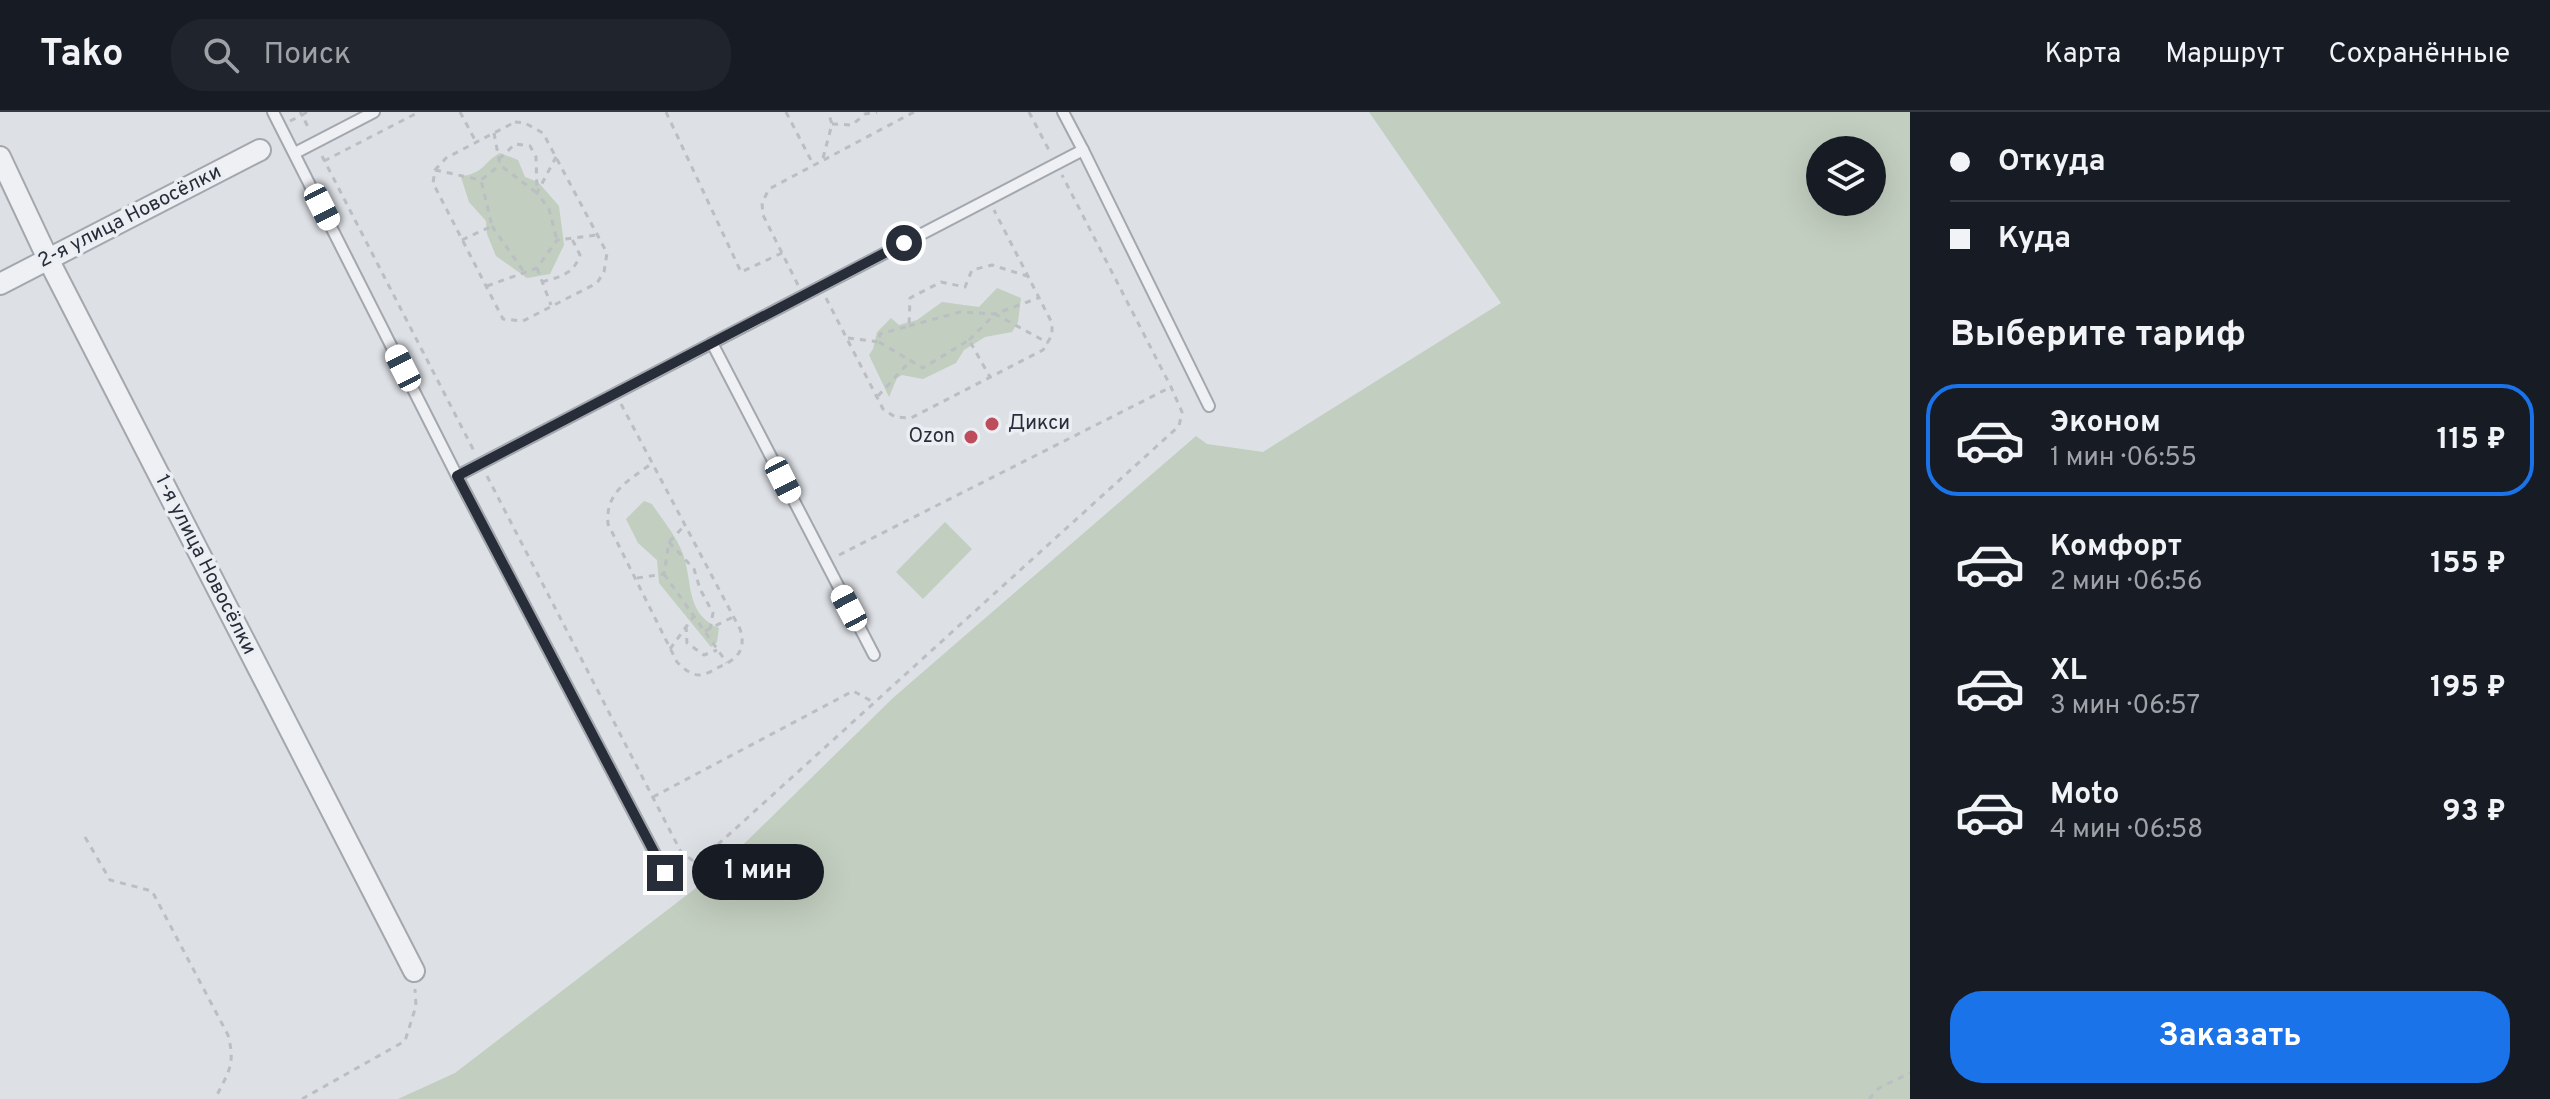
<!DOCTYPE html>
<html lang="ru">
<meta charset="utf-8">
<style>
:root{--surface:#171b24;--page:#20242c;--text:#f1f3f6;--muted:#9ea1a6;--line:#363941;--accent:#1a73e8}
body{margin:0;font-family:Overpass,sans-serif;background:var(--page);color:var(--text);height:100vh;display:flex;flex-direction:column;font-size:30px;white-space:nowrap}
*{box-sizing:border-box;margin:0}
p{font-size:26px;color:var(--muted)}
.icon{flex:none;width:44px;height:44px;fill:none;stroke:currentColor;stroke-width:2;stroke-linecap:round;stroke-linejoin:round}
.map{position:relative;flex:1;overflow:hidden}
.panel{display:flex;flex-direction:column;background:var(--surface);width:640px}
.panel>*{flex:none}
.banner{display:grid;align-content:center;height:176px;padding:0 40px;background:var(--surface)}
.fabs{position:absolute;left:1806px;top:24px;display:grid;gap:16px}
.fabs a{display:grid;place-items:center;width:80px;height:80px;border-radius:50%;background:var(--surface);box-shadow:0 8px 32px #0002;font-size:40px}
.end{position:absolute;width:36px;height:36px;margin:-18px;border:10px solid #282e39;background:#fff;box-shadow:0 0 0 4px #fff}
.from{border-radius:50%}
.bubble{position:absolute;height:56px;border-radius:28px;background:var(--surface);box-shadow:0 8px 32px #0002;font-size:26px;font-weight:700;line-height:56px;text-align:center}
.car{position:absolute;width:24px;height:48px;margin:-24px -12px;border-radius:10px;box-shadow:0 0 6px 2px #0007;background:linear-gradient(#fff 24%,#345 0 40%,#fff 0 76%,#345 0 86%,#fff 0)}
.banner b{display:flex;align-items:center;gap:28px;height:76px;font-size:30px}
.banner b+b{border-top:2px solid var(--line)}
.banner i{width:20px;height:20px;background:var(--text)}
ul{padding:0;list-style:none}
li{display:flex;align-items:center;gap:24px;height:112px;margin:0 16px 12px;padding:0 24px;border:4px solid transparent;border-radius:32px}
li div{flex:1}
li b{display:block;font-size:30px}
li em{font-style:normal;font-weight:700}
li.selected{border-color:var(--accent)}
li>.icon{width:72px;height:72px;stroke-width:1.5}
h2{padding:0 40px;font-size:36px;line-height:96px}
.action{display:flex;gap:16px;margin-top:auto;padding:16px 40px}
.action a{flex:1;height:92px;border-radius:32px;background:var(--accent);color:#fff;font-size:32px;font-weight:700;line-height:92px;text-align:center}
header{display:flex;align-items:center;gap:48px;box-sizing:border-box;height:112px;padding:0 40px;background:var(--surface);border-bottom:2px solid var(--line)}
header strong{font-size:38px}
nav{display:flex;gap:44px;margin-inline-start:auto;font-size:28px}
.search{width:560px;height:72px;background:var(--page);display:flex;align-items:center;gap:20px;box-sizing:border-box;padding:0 28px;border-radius:32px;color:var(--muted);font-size:30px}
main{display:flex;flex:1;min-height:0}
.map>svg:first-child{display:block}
.green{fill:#c2cebf;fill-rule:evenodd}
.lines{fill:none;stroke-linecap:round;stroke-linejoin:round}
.lane-casing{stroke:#a3a7ae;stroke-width:14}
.street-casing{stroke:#a3a7ae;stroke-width:24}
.path{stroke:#bbbec3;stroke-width:3;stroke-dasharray:6 6;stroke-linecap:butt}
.lane{stroke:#eff0f4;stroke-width:10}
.street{stroke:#eff0f4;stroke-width:20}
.route{stroke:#282e39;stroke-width:10}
.poi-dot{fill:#be4d5b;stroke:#ebeef3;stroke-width:3}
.labels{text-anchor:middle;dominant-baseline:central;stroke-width:7;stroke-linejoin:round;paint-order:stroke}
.street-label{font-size:20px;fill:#282e39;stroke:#ebeef3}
.poi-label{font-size:20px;fill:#282e39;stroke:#ebeef3;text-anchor:start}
</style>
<header>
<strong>Tako</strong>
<div class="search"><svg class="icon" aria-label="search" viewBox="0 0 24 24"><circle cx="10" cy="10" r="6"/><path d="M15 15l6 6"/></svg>Поиск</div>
<nav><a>Карта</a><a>Маршрут</a><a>Сохранённые</a></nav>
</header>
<main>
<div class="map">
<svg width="1910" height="987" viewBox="0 0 1910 987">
<rect width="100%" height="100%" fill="#dde0e5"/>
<g class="green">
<path d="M 1369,0 L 1910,0 L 1910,987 L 398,987 L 455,961 L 709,766 L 894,585 L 1196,324 L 1207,332 L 1263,340 L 1501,191 ZM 1820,38 L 1872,38 L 1872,90 L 1820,90 Z"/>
<path d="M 500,41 L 518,48 L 525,65 L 538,70 L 559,94 L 564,133 L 550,162 L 527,166 L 496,144 L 487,122 L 486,109 L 469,90 L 461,65 C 487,59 481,52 500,41 Z"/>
<path d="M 997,176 L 1021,186 L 1018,210 L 1012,220 L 985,225 L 964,238 L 956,251 L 923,267 L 902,263 L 897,266 L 889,285 L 869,243 L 873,237 L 877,220 L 891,206 L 899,213 L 917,208 L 942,190 L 979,195 Z"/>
<path d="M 644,389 L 652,392 C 661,406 673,420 680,435 C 695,466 682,500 719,516 L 717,530 L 711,535 L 659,471 L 657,448 L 638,431 L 626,407 Z"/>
<path d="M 945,410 L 972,437 L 923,487 L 896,460 Z"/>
</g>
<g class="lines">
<defs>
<g id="lane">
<path d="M 273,0 L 457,364"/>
<path d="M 1083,38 L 1209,294"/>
<path d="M 295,41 L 374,0"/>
<path d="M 712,231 L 874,543"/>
<path d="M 665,761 L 457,364 L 1083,38 L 1063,0"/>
</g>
<g id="street">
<path d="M 0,45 L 48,147 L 414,859"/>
<path d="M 0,172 L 260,38"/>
</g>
</defs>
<use href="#lane" class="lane-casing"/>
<use href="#street" class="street-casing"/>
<g class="path">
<path d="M 307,0 L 302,3 L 310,19"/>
<path d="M 460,0 L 475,28"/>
<path d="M 666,0 L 741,160 L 782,141"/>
<path d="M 786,0 L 813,52"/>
<path d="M 1029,0 L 1051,42"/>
<path d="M 290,9 L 302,3 L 300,0"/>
<path d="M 515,10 L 525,11 L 543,21 L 607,141 L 604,160 L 597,171 L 523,209 L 503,207 L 433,71 L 435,58 L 446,46 Z"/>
<path d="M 832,12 L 852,13 L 865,2 L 877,0"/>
<path d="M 494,21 L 500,53 L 537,81"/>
<path d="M 322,44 L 474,339"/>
<path d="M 556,45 L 537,81 L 549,97 L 557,128"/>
<path d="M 823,46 L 832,12 L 828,0"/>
<path d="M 499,47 L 515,32 L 530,34 L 536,45 L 537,79"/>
<path d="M 324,49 L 419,0"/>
<path d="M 435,58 L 481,68 L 500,53"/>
<path d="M 492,114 L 524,160"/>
<path d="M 462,128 L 492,114 L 481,68"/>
<path d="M 537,156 L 551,193"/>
<path d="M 542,170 C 561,164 573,163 580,143 L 572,127"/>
<path d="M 798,173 L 763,103 L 762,91 L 769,77 L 914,0"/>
<path d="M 487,174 L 537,156 L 557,128 L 598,123"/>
<path d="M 826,186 L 883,297 L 895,305 L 911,306 L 1043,238 L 1052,223 L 1052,211 L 994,98"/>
<path d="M 909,214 L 960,200 L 995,202 L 1038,186"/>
<path d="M 848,226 L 879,230 L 880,222 L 909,214 L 910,186 L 941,170 L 965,175 L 972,158 L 992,153 L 1027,164"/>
<path d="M 969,228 L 995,202 L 1048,231"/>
<path d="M 879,230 L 923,256 L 969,228 L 990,265"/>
<path d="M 878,284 L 911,248"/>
<path d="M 621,292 L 740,517 C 747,539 736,548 717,556 C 712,559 705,563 699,563 C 690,563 682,555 677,550 L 608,412 C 605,379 629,369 652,351"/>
<path d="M 487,364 L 681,740 L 692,748 L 702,747 L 1179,314 L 1182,300 L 1171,275 L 1062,63"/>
<path d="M 669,430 L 694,457 L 700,477 L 713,501 L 710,517"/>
<path d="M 839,443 L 1171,275"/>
<path d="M 664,462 L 727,551"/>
<path d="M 637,466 L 664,462 L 669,430 L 685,413"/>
<path d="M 686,514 L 687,531 L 704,543 L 717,538"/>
<path d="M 705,519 L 733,505"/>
<path d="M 670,537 L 694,504"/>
<path d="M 653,685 L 853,579 L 875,591"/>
<path d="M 85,725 L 110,768 L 152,779 L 228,923 C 236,954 228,960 215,987"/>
<path d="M 302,987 L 405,929 L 416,894 L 415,877"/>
<path d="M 1869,987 L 1879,976 L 1910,961"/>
</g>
<use href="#lane" class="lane"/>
<use href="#street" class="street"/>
</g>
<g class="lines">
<path class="route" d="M 665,761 L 457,364 L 904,131"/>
</g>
<g class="poi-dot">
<circle cx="992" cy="312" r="8"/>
<circle cx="971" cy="325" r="8"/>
</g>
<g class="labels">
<g class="street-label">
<text transform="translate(130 105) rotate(-27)">2-я улица Новосёлки</text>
<text transform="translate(205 453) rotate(63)">1-я улица Новосёлки</text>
</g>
<g class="poi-label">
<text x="1008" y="312">Дикси</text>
<text x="955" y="325" text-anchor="end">Ozon</text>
</g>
</g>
</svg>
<div class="fabs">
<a><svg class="icon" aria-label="layers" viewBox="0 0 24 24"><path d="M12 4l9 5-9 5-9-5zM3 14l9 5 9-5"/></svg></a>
</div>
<i class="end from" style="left:904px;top:131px"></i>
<i class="end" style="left:665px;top:761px"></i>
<div class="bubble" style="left:692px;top:732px;width:132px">1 мин</div>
<i class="car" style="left:322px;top:95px;rotate:153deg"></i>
<i class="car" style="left:403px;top:256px;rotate:333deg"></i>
<i class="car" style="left:783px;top:368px;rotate:153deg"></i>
<i class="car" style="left:849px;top:496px;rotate:332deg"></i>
</div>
<section class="panel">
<div class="banner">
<b><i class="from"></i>Откуда</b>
<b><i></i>Куда</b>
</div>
<h2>Выберите тариф</h2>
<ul>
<li class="selected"><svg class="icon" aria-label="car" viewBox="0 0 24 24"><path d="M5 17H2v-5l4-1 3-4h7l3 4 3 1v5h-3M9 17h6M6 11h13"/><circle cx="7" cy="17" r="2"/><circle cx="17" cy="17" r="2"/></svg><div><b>Эконом</b><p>1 мин · 06:55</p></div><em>115 ₽</em></li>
<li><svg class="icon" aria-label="car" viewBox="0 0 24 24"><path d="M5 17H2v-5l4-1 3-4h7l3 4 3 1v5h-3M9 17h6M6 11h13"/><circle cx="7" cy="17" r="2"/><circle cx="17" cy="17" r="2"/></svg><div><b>Комфорт</b><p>2 мин · 06:56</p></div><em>155 ₽</em></li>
<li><svg class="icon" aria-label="car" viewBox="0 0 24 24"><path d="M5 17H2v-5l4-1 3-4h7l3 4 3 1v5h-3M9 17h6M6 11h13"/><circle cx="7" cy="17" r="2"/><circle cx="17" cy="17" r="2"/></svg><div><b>XL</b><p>3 мин · 06:57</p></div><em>195 ₽</em></li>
<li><svg class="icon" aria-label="car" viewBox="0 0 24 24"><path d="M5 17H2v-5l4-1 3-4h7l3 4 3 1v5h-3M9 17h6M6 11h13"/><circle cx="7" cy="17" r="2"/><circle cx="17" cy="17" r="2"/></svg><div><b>Moto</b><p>4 мин · 06:58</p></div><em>93 ₽</em></li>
</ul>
<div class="action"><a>Заказать</a></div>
</section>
</main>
